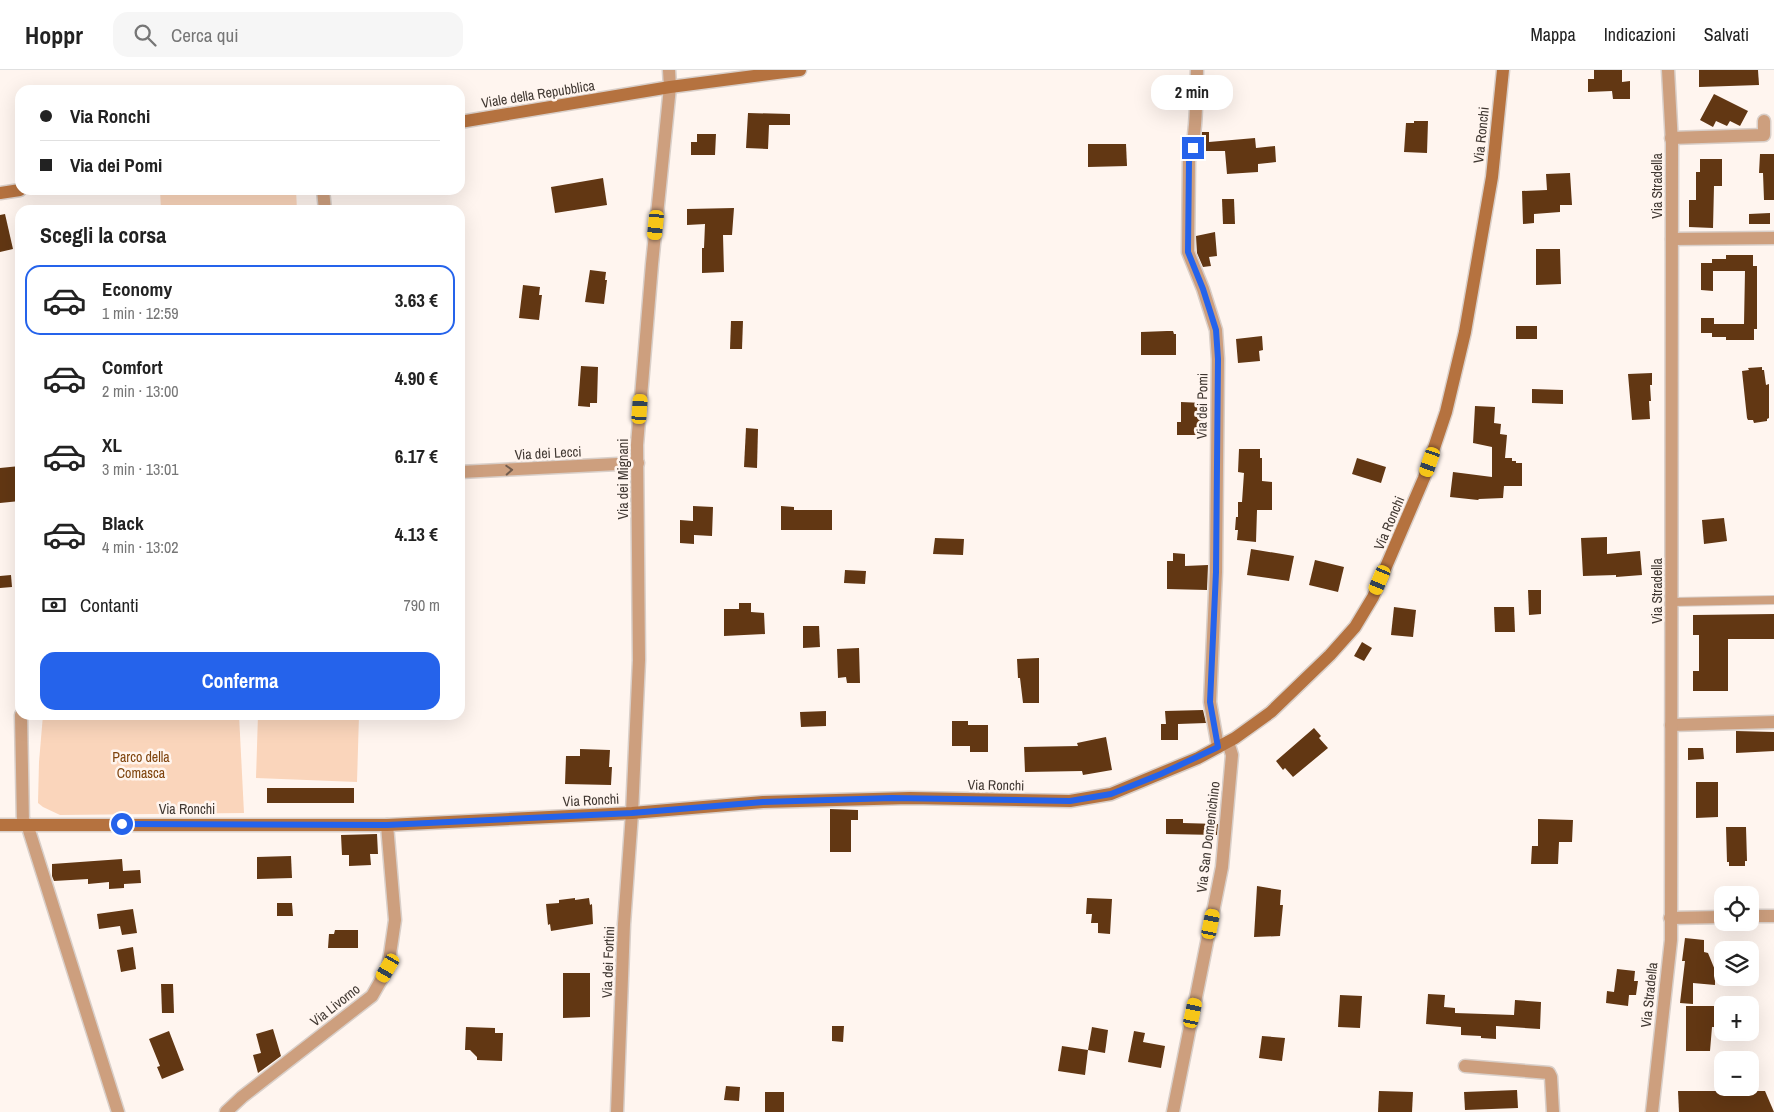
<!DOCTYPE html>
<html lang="it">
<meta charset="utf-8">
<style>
:root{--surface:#fff;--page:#f6f6f6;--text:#222;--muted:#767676;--line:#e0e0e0;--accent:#2563eb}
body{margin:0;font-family:"Archivo Narrow",sans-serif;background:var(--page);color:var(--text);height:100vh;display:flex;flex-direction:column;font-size:19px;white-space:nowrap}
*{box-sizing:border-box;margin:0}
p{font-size:16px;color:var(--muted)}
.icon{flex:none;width:28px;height:28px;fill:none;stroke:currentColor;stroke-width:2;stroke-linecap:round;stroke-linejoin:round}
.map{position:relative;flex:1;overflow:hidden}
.drawer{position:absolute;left:15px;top:135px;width:450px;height:515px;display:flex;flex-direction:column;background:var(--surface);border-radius:15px;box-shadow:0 5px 20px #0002}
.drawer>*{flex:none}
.hud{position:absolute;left:15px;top:15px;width:450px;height:110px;border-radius:15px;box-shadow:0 5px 20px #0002;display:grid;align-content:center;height:110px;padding:0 25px;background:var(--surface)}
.tools{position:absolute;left:1714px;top:816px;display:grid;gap:10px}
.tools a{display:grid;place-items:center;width:45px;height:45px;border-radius:10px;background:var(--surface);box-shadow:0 5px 20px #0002;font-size:25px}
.end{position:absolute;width:22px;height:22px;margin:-11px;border:6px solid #2563eb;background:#fff;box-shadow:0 0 0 2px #fff}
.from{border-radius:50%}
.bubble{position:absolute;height:35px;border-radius:15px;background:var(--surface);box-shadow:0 5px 20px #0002;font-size:16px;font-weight:800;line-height:35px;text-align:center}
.car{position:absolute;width:15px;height:30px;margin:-15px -8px;border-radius:6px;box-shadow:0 0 4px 1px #0007;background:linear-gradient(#f5c518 24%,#345 0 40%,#f5c518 0 76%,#345 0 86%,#f5c518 0)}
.hud b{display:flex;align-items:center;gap:18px;height:48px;font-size:19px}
.hud b+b{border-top:1px solid var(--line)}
.hud i{width:12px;height:12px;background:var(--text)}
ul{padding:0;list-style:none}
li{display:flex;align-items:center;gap:15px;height:70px;margin:0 10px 8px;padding:0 15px;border:2px solid transparent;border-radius:15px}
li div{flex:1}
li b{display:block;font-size:19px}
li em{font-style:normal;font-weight:800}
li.on{border-color:var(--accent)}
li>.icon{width:45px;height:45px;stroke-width:1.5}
h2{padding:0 25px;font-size:22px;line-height:60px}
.pay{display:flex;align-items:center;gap:12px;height:55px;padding:0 25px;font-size:19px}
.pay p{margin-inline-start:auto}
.primary-button{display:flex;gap:10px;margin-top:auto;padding:10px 25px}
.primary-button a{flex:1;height:58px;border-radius:15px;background:var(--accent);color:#fff;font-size:20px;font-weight:800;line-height:58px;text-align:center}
header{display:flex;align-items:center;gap:30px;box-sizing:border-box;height:70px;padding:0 25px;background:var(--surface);border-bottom:1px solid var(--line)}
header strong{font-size:24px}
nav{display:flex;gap:28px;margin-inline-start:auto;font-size:18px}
.search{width:350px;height:45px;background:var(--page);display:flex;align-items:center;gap:12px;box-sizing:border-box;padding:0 18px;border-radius:15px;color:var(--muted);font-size:19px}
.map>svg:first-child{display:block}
.green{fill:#fad5bb}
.building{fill:#623713}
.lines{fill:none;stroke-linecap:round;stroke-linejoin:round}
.lane-casing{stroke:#d9cfc9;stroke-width:10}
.street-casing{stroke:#d9cfc9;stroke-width:15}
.secondary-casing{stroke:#d9cfc9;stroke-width:15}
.lane{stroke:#cd9f7e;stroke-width:8}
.street{stroke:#cd9f7e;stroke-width:12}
.secondary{stroke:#b5723f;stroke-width:12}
.oneway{stroke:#725c4d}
.route{stroke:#2563eb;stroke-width:6}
.labels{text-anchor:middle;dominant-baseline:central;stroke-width:5;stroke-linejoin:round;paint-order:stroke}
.street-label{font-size:14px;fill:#413832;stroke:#fff5ef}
.park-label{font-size:14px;fill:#7f440e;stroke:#fff5ef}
</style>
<header>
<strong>Hoppr</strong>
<div class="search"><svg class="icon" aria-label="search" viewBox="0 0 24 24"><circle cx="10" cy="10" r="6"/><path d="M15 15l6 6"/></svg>Cerca qui</div>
<nav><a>Mappa</a><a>Indicazioni</a><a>Salvati</a></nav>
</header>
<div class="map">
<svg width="1774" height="1042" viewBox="0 0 1774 1042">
<rect width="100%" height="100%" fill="#fff5ef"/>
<g class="green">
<path d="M 160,120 L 296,120 L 297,140 L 161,140 Z"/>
<path d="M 43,645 L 239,645 L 244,743 L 60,745 L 43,737 L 38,733 L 39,692 Z"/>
<path d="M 258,645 L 359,645 L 357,712 L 256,708 Z"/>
</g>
<g class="building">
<path d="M 1594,0 L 1622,0 L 1622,12 L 1630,11 L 1630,29 L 1613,29 L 1612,21 L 1588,22 L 1588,9 L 1594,9 Z"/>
<path d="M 1699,0 L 1758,0 L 1759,15 L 1699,17 Z"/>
<path d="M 1714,24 L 1748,41 L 1740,56 L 1730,51 L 1727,56 L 1716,51 L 1713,57 L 1700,50 Z"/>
<path d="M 748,43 L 790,44 L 790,55 L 769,55 L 768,79 L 746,78 Z"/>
<path d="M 1414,51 L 1428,51 L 1427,83 L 1404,82 L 1406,53 L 1414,53 Z"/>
<path d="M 1202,62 L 1209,62 L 1209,72 L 1255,68 L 1256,78 L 1275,76 L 1276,92 L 1258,94 L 1258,102 L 1227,104 L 1225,81 L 1200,81 Z"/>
<path d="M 697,64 L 716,64 L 715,85 L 691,85 L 691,72 L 697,72 Z"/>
<path d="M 1088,74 L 1126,74 L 1127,96 L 1088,97 Z"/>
<path d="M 1760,84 L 1774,84 L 1774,130 L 1764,130 L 1763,103 L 1759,103 Z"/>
<path d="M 1700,89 L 1722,89 L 1722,116 L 1714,116 L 1713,158 L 1689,157 L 1689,130 L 1696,130 L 1696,102 L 1700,102 Z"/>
<path d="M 1570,103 L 1572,135 L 1560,135 L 1560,142 L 1534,144 L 1534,153 L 1523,154 L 1522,121 L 1547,120 L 1546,104 Z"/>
<path d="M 603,108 L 607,135 L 555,143 L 551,117 Z"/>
<path d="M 1222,129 L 1234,129 L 1235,154 L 1223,154 Z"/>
<path d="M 734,138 L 732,165 L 723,165 L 724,202 L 702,203 L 702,178 L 704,178 L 705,154 L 687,155 L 687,139 Z"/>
<path d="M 1770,143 L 1770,154 L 1749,154 L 1749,144 Z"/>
<path d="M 5,144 L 13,179 L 0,182 L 0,145 Z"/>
<path d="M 1215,162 L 1217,186 L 1209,187 L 1211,196 L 1203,197 L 1197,183 L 1196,166 Z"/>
<path d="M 1536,179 L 1560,179 L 1561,214 L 1536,215 Z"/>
<path d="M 1726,185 L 1753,185 L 1753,196 L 1757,196 L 1757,259 L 1754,259 L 1754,270 L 1726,270 L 1726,267 L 1712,267 L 1712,263 L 1701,263 L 1701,248 L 1714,248 L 1714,254 L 1744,254 L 1745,201 L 1713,201 L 1713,221 L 1701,220 L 1701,193 L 1712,193 L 1712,189 L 1726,189 Z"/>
<path d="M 590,200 L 606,202 L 605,210 L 607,210 L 604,234 L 585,232 Z"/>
<path d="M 523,215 L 540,217 L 539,225 L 542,225 L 539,250 L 519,248 Z"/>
<path d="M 731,251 L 743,251 L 742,279 L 730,279 Z"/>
<rect x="1516" y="256" width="21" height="13"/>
<path d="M 1167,261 L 1173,261 L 1174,264 L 1176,264 L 1176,285 L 1141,285 L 1141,262 Z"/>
<path d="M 1262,266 L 1263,280 L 1259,281 L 1260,291 L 1238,293 L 1236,269 Z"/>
<path d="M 581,296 L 598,297 L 597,333 L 590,333 L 590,337 L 578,336 Z"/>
<path d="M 1762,297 L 1762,300 L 1764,300 L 1766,315 L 1769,314 L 1769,348 L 1767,349 L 1767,351 L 1754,353 L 1753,350 L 1748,350 L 1747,348 L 1742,301 L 1749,300 L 1748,298 Z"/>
<path d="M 1652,303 L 1652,315 L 1650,315 L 1651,331 L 1649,331 L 1650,349 L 1632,350 L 1628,304 Z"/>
<path d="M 1532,319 L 1563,320 L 1563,334 L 1532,333 Z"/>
<path d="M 1181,332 L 1203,333 L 1202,365 L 1177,365 L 1177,352 L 1181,352 Z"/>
<path d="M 1475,336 L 1495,337 L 1494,353 L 1501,354 L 1500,364 L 1507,365 L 1505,388 L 1512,388 L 1512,391 L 1516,391 L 1516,393 L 1522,393 L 1522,416 L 1504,416 L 1503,428 L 1479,429 L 1478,430 L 1450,427 L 1453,402 L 1492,407 L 1492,377 L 1473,373 Z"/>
<path d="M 746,358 L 758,359 L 757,398 L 744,397 Z"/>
<path d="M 1239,379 L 1260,379 L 1260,388 L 1262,388 L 1262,411 L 1272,412 L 1272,440 L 1257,440 L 1256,472 L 1237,470 L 1238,460 L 1235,460 L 1236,447 L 1238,447 L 1238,432 L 1242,432 L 1244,403 L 1238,402 Z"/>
<path d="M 1357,388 L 1386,397 L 1381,413 L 1352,404 Z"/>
<path d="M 20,396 L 20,431 L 0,433 L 0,398 Z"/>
<path d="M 693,436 L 713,437 L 712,466 L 694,465 L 694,474 L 680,473 L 680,450 L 693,451 Z"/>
<path d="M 781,436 L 794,437 L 794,440 L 832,440 L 832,460 L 781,460 Z"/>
<path d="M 1724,448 L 1727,471 L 1704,474 L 1702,450 Z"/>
<path d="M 1607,467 L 1607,484 L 1640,481 L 1642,505 L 1616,507 L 1616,505 L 1583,506 L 1581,468 Z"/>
<path d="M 935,468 L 964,469 L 963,485 L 933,484 Z"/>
<path d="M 1251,479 L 1294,486 L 1289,511 L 1247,505 Z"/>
<path d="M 1173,483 L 1185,484 L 1185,496 L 1208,495 L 1207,520 L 1167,519 L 1167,491 L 1173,491 Z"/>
<path d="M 1315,490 L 1344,497 L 1338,522 L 1309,515 Z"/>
<path d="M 845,500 L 866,501 L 865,514 L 844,513 Z"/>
<path d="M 11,505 L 12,517 L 0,518 L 0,506 Z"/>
<path d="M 1528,520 L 1541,520 L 1541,544 L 1529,545 Z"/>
<path d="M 739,533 L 751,533 L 751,542 L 764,543 L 765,564 L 724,566 L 724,539 L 739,539 Z"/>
<path d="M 1394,537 L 1416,540 L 1413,567 L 1391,565 Z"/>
<path d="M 1494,537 L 1514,537 L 1515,562 L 1495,562 Z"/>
<path d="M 1774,544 L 1774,569 L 1728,569 L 1728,621 L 1693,621 L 1693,601 L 1699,601 L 1699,565 L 1693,565 L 1693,545 Z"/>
<path d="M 803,556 L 819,556 L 820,577 L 803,578 Z"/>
<path d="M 1362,572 L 1372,578 L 1364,591 L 1354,586 Z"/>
<path d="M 859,578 L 860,613 L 847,613 L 846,607 L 838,608 L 837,579 Z"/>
<path d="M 1039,588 L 1039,633 L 1023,633 L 1020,608 L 1018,608 L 1017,589 Z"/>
<path d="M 1203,640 L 1206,653 L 1178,654 L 1178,670 L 1161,670 L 1161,654 L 1166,654 L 1165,641 Z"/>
<path d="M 826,641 L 826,656 L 801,657 L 800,642 Z"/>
<path d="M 952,651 L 968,651 L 968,655 L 988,655 L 988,682 L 970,682 L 970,676 L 952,676 Z"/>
<path d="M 1314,658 L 1321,666 L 1319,668 L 1328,678 L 1293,707 L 1285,698 L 1283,700 L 1276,691 Z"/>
<path d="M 1736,661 L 1774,662 L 1774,681 L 1736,683 Z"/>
<path d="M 1106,667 L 1112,700 L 1083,705 L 1082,701 L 1025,702 L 1024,677 L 1078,676 L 1077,673 Z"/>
<path d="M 1688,678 L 1703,678 L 1704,689 L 1688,690 Z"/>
<path d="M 580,679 L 610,680 L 609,697 L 612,697 L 611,715 L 565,714 L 566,686 L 580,686 Z"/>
<path d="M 1696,712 L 1718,712 L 1718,747 L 1696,748 Z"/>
<rect x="267" y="718" width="87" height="15"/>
<path d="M 830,739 L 858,740 L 858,750 L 851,750 L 851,782 L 830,782 Z"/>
<path d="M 1166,749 L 1183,749 L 1183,753 L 1218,754 L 1217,765 L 1166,764 Z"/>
<path d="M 1538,749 L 1573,750 L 1572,772 L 1559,772 L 1558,794 L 1531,794 L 1532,776 L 1538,776 Z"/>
<path d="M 1726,757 L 1746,757 L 1747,791 L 1745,791 L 1745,796 L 1729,796 L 1729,792 L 1727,792 Z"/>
<path d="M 377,764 L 378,784 L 370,784 L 371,795 L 349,796 L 349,785 L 342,785 L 341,765 Z"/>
<path d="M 291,786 L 292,808 L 257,809 L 257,787 Z"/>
<path d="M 122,789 L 123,801 L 140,800 L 141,813 L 124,814 L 124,818 L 109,819 L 109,812 L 88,814 L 88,809 L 54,811 L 52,806 L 52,794 Z"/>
<path d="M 1257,816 L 1281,820 L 1280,835 L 1283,835 L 1280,866 L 1254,867 Z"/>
<path d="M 575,828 L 575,830 L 589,828 L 590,835 L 592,834 L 593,854 L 551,861 L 550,854 L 548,855 L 546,834 L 559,833 L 559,830 Z"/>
<path d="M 1087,828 L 1112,829 L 1110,864 L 1098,863 L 1098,853 L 1091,853 L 1092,844 L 1086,844 Z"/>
<path d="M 277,833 L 292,833 L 293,846 L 277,846 Z"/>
<path d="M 133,839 L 137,863 L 122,865 L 120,856 L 99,859 L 97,844 Z"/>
<path d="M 335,860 L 358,860 L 358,878 L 328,878 L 329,864 L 334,864 Z"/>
<path d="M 1685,868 L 1704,870 L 1704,882 L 1708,883 L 1715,900 L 1715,915 L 1693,913 L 1693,934 L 1680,933 L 1685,891 L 1682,891 Z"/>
<path d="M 133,877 L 136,899 L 121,902 L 117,880 Z"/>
<path d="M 1617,899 L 1635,901 L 1634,911 L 1638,911 L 1636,925 L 1629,925 L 1628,936 L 1606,933 L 1607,921 L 1614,922 Z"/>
<path d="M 563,903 L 590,903 L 590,947 L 563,948 Z"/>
<path d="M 161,914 L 173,914 L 174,943 L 162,943 Z"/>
<path d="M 1428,924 L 1445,925 L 1444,937 L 1455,938 L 1455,943 L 1514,945 L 1515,930 L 1541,932 L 1540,959 L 1496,956 L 1496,969 L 1481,968 L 1481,966 L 1461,965 L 1461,957 L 1426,954 Z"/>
<path d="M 1340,925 L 1362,926 L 1360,958 L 1338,957 Z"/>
<path d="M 1686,936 L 1715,936 L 1715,957 L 1712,957 L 1710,981 L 1686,981 Z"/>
<path d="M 832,956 L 844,956 L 843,972 L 832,971 Z"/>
<path d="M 466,957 L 495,958 L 495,963 L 503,963 L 502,991 L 477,990 L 477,987 L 470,980 L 465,980 Z"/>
<path d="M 1092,957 L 1108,960 L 1105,983 L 1088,980 Z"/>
<path d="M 273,959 L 281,986 L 258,1003 L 253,985 L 261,983 L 256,964 Z"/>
<path d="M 169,961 L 184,1000 L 162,1009 L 157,997 L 160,996 L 149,969 Z"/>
<path d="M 1134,961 L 1145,963 L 1143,972 L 1165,976 L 1161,998 L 1128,992 Z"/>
<path d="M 1262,966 L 1285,968 L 1282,991 L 1259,988 Z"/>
<path d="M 1062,976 L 1088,980 L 1085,1005 L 1058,1001 Z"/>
<path d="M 726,1016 L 740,1017 L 739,1031 L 724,1030 Z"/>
<path d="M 1517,1020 L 1518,1038 L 1465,1040 L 1464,1022 Z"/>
<path d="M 1379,1021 L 1413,1022 L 1412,1042 L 1378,1042 Z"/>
<path d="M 1678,1021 L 1765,1021 L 1774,1042 L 1679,1042 Z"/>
<rect x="765" y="1022" width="19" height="20"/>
</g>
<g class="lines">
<defs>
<path id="lane" d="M 1672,532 L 1774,530"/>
<g id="street">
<path d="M 1197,0 C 1196,30 1197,62 1189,91 L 1188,182 L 1203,219 L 1216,260 L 1218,289 L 1216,502 L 1210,632 L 1218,677"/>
<path d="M 1671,68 L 1764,65 L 1764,51"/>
<path d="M 323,120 L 325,140"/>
<path d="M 1672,169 L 1774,168"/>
<path d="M 460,402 L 638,393"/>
<path d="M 21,645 L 23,754"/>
<path d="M 1671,655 L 1774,652"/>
<path d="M 27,754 L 118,1042"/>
<path d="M 1750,846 L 1774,846"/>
<path d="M 1670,848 L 1722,847"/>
<path d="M 1465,996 L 1549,1003 L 1551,1007 L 1553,1042"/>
<path d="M 226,1042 L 242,1027 L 372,926 L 388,898 L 395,850 L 387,755"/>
<path d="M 617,1042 L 624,854 L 632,743 L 639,590 L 637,375 L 652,194 L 670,17 L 669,0"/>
<path d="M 1173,1042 L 1222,797 L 1232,685 L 1228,672"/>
<path d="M 1652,1042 L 1671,870 L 1672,74 L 1668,0"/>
</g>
<g id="secondary">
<path d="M 460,52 L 670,17 L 800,0"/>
<path d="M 0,123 L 20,120"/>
<path d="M 0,755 L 387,755 L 632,743 L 763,732 L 910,728 L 1070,731 L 1111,724 L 1198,688 L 1235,668 L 1271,642 L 1330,585 L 1355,557 L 1373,527 L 1424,408 L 1446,342 L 1465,262 L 1492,107 L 1503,0"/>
</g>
</defs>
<use href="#lane" class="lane-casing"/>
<use href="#street" class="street-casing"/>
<use href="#secondary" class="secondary-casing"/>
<use href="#lane" class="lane"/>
<use href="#street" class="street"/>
<use href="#secondary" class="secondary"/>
</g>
<defs><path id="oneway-chevron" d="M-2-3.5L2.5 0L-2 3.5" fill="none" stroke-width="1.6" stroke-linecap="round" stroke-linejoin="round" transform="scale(1.25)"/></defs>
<use class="oneway" href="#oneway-chevron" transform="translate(509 400) rotate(-3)"/>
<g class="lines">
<path class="route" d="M 122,754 L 387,755 L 632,743 L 763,732 L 892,728 L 1070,731 L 1111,724 L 1161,704 L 1218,677 L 1210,632 L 1216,502 L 1218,289 L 1216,260 L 1203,219 L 1188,182 L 1189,91 L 1193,78"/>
</g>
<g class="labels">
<g class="street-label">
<text transform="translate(538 24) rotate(-9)">Viale della Repubblica</text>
<text transform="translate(1481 65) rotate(-84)">Via Ronchi</text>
<text transform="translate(1657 116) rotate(-90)">Via Stradella</text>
<text transform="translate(1202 336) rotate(-89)">Via dei Pomi</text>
<text transform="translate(548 383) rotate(-3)">Via dei Lecci</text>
<text transform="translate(623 409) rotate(-90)">Via dei Mignani</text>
<text transform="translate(1389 453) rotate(-67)">Via Ronchi</text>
<text transform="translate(1657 521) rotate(-90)">Via Stradella</text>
<text transform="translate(996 715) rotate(1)">Via Ronchi</text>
<text transform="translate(591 730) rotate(-3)">Via Ronchi</text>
<text x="187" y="739">Via Ronchi</text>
<text transform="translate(1208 767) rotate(-83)">Via San Domenichino</text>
<text transform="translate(608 892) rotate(-88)">Via dei Fortini</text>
<text transform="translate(1649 925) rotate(-84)">Via Stradella</text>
<text transform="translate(335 935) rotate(-38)">Via Livorno</text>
</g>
<g class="park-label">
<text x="141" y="687">Parco della<tspan x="141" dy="16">Comasca</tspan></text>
</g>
</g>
</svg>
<div class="tools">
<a><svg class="icon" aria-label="locate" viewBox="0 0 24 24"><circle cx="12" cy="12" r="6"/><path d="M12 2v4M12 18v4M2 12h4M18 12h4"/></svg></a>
<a><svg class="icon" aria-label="layers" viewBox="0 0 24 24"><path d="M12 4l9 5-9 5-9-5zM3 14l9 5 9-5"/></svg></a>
<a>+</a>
<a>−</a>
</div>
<i class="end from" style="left:122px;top:754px"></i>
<i class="end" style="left:1193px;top:78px"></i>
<div class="bubble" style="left:1151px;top:5px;width:82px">2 min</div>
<i class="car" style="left:656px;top:155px;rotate:186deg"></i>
<i class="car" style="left:640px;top:339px;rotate:4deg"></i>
<i class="car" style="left:1430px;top:392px;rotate:199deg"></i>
<i class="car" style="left:1380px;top:510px;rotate:203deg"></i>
<i class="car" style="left:1211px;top:854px;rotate:11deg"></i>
<i class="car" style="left:388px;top:898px;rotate:210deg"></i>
<i class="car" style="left:1193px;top:943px;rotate:12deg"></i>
<div class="hud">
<b><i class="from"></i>Via Ronchi</b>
<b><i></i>Via dei Pomi</b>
</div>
<section class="drawer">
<h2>Scegli la corsa</h2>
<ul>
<li class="on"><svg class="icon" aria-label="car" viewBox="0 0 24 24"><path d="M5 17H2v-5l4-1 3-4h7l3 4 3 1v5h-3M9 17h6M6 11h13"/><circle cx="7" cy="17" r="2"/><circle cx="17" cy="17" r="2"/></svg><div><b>Economy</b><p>1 min · 12:59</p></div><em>3.63 €</em></li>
<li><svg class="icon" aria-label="car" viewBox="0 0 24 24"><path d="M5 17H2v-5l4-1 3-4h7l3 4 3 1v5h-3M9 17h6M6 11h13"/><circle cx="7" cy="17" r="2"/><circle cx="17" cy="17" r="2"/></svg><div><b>Comfort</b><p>2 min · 13:00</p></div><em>4.90 €</em></li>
<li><svg class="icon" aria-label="car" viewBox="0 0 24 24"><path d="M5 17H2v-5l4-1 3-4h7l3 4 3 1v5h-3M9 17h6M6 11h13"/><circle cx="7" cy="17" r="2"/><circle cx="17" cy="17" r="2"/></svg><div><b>XL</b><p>3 min · 13:01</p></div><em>6.17 €</em></li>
<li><svg class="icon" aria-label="car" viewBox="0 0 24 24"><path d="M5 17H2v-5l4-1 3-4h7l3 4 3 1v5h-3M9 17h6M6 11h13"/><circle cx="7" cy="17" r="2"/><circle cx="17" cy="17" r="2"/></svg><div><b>Black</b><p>4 min · 13:02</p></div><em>4.13 €</em></li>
</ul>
<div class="pay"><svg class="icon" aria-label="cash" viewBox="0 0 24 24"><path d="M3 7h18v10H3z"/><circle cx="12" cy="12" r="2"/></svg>Contanti<p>790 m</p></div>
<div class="primary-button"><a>Conferma</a></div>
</section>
</div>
